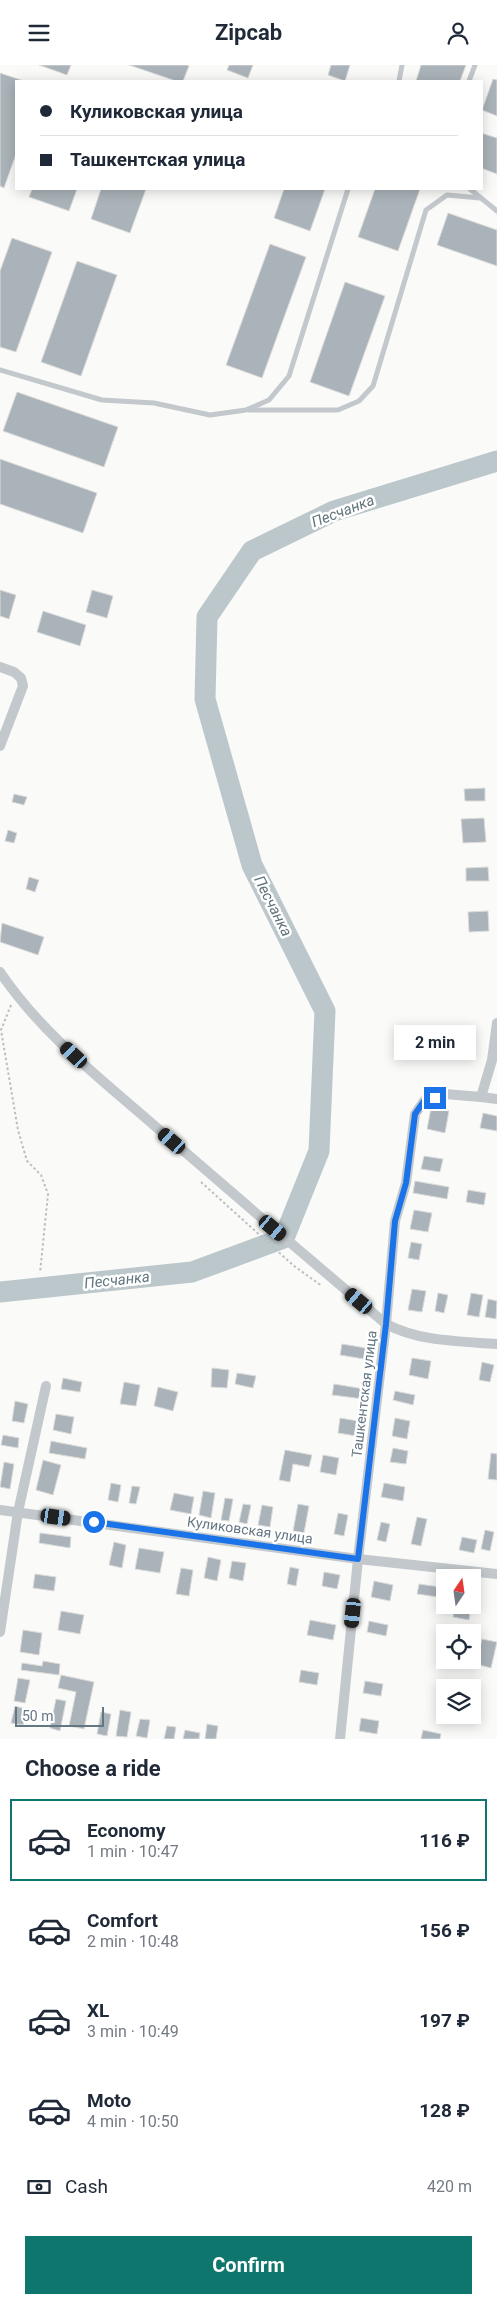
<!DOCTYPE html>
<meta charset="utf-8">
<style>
:root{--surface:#fff;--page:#f2f2f3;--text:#1f2937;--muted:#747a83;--line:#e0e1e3;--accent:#0f766e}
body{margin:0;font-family:Roboto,sans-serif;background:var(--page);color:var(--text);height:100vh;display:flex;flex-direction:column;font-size:19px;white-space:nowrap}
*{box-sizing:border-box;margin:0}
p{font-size:16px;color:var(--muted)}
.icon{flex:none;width:28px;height:28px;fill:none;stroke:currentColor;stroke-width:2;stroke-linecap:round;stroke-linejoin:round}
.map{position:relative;height:1674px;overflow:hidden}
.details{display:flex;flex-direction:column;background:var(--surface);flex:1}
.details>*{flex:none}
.banner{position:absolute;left:15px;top:15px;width:468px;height:110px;border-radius:0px;box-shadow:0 2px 12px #0003;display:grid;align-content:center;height:110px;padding:0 25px;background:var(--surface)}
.needle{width:32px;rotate:13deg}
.fabs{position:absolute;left:436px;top:1504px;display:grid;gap:10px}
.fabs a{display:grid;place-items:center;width:45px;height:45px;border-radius:0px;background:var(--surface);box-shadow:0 2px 12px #0003;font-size:25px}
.scale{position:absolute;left:15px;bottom:12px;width:89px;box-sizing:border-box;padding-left:5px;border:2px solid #657683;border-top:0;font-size:14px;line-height:18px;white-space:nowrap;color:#657683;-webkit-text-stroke:4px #fff;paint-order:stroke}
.end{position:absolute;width:22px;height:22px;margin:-11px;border:6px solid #1a73e8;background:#fff;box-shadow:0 0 0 2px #fff}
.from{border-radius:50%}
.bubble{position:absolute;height:35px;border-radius:0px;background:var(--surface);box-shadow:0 2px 12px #0003;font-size:16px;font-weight:700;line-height:35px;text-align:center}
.car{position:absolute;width:15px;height:30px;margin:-15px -8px;border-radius:6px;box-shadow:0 0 4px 1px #0007;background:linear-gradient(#222 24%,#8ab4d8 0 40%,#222 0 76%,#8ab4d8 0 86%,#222 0)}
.banner b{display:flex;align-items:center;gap:18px;height:48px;font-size:19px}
.banner b+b{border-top:1px solid var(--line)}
.banner i{width:12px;height:12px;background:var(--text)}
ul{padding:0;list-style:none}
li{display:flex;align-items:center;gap:15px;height:82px;margin:0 10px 8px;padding:0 15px;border:2px solid transparent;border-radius:0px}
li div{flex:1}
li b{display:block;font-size:19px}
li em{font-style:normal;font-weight:700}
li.selected{border-color:var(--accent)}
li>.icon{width:45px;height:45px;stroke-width:1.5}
h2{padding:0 25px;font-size:22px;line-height:60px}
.pay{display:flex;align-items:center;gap:12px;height:55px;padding:0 25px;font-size:19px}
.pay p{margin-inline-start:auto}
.primary-button{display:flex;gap:10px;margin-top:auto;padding:10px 25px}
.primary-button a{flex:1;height:58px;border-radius:0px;background:var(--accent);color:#fff;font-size:20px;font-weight:700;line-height:58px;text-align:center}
header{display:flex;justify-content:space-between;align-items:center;height:65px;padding:0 25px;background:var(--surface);font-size:22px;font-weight:700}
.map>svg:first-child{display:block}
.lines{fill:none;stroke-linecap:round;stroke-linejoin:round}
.river{stroke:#bbc7cb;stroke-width:21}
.building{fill:#aab3b9;stroke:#dcdcda}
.path{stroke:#bbbfc2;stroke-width:2;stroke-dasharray:2.5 2.5;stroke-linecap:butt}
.service{stroke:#c3c8cc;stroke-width:5}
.minor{stroke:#c3c8cc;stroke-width:10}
.route{stroke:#1a73e8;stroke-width:6}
.labels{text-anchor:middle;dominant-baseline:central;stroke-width:5;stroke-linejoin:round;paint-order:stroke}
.street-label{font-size:14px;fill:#657683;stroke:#fff}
.water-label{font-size:15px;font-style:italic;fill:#60757c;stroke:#fff}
</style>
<header><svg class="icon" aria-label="menu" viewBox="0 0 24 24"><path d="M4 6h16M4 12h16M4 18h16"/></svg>Zipcab<svg class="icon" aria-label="person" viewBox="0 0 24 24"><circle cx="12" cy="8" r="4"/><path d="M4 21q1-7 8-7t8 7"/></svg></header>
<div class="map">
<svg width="497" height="1674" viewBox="0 0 497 1674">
<rect width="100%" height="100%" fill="#fafaf8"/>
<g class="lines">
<path class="river" d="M 0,1227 L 192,1207 L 284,1173 L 319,1086 L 325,946 L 252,800 L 205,634 L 207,552 L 252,486 L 334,446 L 497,396"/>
</g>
<g class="building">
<path d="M 39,0 L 71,0 L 67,10 Z"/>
<path d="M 129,0 L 187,0 L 189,1 L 183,16 L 176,16 Z"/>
<path d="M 229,0 L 253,0 L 248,13 L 227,5 Z"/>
<path d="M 331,0 L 350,0 L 345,16 L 328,10 Z"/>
<path d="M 421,0 L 466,0 L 460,16 L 416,16 Z"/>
<path d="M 0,8 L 24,16 L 16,16 L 16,89 L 4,123 L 0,121 Z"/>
<path d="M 493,14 L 497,15 L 497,51 L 482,45 Z"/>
<path d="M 481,68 L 497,73 L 497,109 L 481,103 Z"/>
<path d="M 32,124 L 77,124 L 69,146 L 29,132 Z"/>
<path d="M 101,124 L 146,124 L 130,168 L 91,154 Z"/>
<path d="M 284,124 L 325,124 L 310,166 L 274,153 Z"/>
<path d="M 375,124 L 420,124 L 398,186 L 358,172 Z"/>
<path d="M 448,148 L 497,165 L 497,201 L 437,180 Z"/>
<path d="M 12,173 L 52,187 L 16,287 L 0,282 L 0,206 Z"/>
<path d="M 270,179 L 306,192 L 262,313 L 226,300 Z"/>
<path d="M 77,196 L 117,210 L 81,311 L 41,297 Z"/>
<path d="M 345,217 L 385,231 L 349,331 L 310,317 Z"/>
<path d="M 17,327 L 118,362 L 104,402 L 3,366 Z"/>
<path d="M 0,394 L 97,428 L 83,468 L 0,439 Z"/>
<path d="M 0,525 L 16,530 L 9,554 L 0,551 Z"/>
<path d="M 92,525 L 113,531 L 107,553 L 86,547 Z"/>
<path d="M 43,546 L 86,560 L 80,581 L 37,567 Z"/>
<path d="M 485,723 L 485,736 L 465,736 L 464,724 Z"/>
<path d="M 14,729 L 27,732 L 24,740 L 12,737 Z"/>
<path d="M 484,753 L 486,777 L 463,778 L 461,754 Z"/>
<path d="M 8,765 L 17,768 L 14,778 L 5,776 Z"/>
<path d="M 488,802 L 489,816 L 466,816 L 466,803 Z"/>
<path d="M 29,812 L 39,815 L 35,827 L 26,824 Z"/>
<path d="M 488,846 L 489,866 L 469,867 L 468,847 Z"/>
<path d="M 2,858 L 44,872 L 38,890 L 0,877 Z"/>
<path d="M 431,1043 L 449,1046 L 445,1068 L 427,1064 Z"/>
<path d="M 483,1048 L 497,1051 L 497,1066 L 480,1063 Z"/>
<path d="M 424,1091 L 443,1094 L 440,1107 L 421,1104 Z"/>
<path d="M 415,1116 L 449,1122 L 447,1134 L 413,1128 Z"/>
<path d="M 468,1125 L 486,1128 L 484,1140 L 466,1137 Z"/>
<path d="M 414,1145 L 432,1148 L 428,1167 L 410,1164 Z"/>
<path d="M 411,1177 L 422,1179 L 419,1195 L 408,1193 Z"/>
<path d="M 412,1224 L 426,1226 L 422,1247 L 408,1245 Z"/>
<path d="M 438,1228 L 448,1230 L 444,1248 L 435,1246 Z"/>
<path d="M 471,1228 L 483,1230 L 479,1252 L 467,1250 Z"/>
<path d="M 488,1234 L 497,1236 L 496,1254 L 485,1252 Z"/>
<path d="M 342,1279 L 366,1283 L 364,1294 L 340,1290 Z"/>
<path d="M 412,1293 L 431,1296 L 428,1314 L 409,1310 Z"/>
<path d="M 482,1297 L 494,1300 L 490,1317 L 479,1315 Z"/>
<path d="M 212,1303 L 229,1305 L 227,1323 L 211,1322 Z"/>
<path d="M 237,1308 L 256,1311 L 253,1323 L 235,1319 Z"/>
<path d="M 63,1313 L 82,1317 L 80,1327 L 61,1324 Z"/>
<path d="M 124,1317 L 140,1320 L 136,1341 L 120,1339 Z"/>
<path d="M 334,1319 L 364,1324 L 363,1334 L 332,1330 Z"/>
<path d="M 158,1322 L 178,1327 L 173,1346 L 154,1341 Z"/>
<path d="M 395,1326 L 415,1330 L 413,1340 L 393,1335 Z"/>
<path d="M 15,1336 L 28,1339 L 24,1358 L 12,1356 Z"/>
<path d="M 56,1349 L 74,1352 L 71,1369 L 53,1365 Z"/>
<path d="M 340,1353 L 358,1356 L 356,1371 L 338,1368 Z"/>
<path d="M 395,1353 L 410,1356 L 407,1374 L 392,1371 Z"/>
<path d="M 3,1370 L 19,1373 L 18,1383 L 1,1380 Z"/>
<path d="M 51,1376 L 87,1383 L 85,1394 L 49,1388 Z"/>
<path d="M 393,1383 L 408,1386 L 406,1399 L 390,1397 Z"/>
<path d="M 285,1385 L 312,1390 L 309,1402 L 293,1399 L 290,1417 L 279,1415 Z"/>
<path d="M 491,1388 L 497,1389 L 497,1415 L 488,1414 Z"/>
<path d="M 323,1390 L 339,1393 L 336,1410 L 320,1407 Z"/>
<path d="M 43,1395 L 61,1400 L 53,1430 L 36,1425 Z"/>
<path d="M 4,1397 L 14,1399 L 10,1424 L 0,1422 Z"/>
<path d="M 111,1418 L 121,1420 L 118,1437 L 108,1435 Z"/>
<path d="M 384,1418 L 405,1422 L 403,1436 L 381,1432 Z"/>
<path d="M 132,1421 L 140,1422 L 136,1439 L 129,1438 Z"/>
<path d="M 203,1426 L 215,1428 L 211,1453 L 199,1450 Z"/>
<path d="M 174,1428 L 194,1432 L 191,1449 L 170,1445 Z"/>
<path d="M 225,1433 L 233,1434 L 229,1456 L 221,1455 Z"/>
<path d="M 243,1439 L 251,1440 L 247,1459 L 239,1457 Z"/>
<path d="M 298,1439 L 309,1441 L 304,1468 L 293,1466 Z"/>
<path d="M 262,1440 L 273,1442 L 270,1462 L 258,1460 Z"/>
<path d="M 338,1448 L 348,1450 L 344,1471 L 334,1469 Z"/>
<path d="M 417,1452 L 427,1454 L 421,1481 L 411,1479 Z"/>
<path d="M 381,1457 L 390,1459 L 386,1477 L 377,1475 Z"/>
<path d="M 485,1465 L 494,1467 L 490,1486 L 481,1484 Z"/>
<path d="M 40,1468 L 71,1472 L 70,1483 L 39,1478 Z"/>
<path d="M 462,1472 L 477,1475 L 474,1488 L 459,1485 Z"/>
<path d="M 114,1477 L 126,1480 L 122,1503 L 109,1500 Z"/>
<path d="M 139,1483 L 164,1487 L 160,1508 L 135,1504 Z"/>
<path d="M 208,1492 L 221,1495 L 217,1516 L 204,1513 Z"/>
<path d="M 232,1496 L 246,1498 L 243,1516 L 229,1513 Z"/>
<path d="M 290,1502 L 299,1504 L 296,1521 L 287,1519 Z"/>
<path d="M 181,1503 L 193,1505 L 189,1531 L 176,1529 Z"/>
<path d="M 324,1507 L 340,1510 L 337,1524 L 322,1521 Z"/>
<path d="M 35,1509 L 56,1512 L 54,1526 L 33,1523 Z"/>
<path d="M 374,1516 L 393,1520 L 390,1536 L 371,1532 Z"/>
<path d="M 419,1519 L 440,1522 L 438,1532 L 417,1529 Z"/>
<path d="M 455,1540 L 471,1540 L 469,1555 L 453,1552 Z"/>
<path d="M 61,1546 L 84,1550 L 80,1569 L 58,1565 Z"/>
<path d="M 310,1555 L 336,1560 L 333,1575 L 307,1570 Z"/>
<path d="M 369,1556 L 388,1560 L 386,1571 L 367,1567 Z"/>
<path d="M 23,1565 L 42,1568 L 39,1590 L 20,1587 Z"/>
<path d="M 482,1574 L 497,1577 L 491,1603 L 476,1599 Z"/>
<path d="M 43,1596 L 60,1599 L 59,1610 L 21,1605 L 22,1598 L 42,1601 Z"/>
<path d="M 301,1605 L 319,1608 L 317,1620 L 299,1617 Z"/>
<path d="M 61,1610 L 94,1617 L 84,1664 L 69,1661 L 76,1627 L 58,1623 Z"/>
<path d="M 18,1613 L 30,1615 L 25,1638 L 14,1636 Z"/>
<path d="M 365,1616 L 383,1619 L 381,1631 L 363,1628 Z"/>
<path d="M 56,1634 L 66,1636 L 60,1666 L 50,1663 Z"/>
<path d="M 15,1641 L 26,1644 L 23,1660 L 11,1658 Z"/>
<path d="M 120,1645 L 131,1647 L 127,1672 L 116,1671 Z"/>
<path d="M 101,1647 L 111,1649 L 107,1671 L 97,1669 Z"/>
<path d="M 361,1653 L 379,1656 L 377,1669 L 359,1666 Z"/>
<path d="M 140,1654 L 150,1655 L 147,1673 L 136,1671 Z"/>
<path d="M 207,1659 L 218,1661 L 216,1674 L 205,1674 Z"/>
<path d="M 167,1661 L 176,1662 L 174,1674 L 164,1674 Z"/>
<path d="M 185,1665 L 200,1668 L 199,1674 L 183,1674 Z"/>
<path d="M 423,1665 L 441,1669 L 440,1674 L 421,1674 Z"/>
</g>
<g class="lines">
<g class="path">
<path d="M 11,940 L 1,965 L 18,1065 L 27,1096 L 41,1110 L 48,1129 L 40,1208"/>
<path d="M 201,1117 L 294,1201 L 322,1221"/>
</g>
<g class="service">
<path d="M 399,16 L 402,0"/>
<path d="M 469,16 L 475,0"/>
<path d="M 470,124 L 497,146"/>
<path d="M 0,305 L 102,335 L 154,338 L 210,350 L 246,345 L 269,335 L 289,311 L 348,124"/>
<path d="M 249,345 L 338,345 L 359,336 L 373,321 L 426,145 L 447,130 L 480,133"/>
</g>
<g class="minor">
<path d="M 0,602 L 14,607 L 21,613 L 23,621 L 0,681"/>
<path d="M 0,907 C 41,968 101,1014 156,1062 C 232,1128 309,1194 386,1259 C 420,1277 460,1276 497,1279"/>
<path d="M 481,1032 L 497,1034"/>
<path d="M 0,1445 L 358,1494 L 497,1509"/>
<path d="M 0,1567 L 18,1447 L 46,1321"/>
<path d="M 340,1674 L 358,1494 L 386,1259 L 395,1156 L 406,1118 L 415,1049 L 424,1036 L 445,1029 L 481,1032 L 492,995 L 497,958"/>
</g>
</g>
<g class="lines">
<path class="route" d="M 94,1457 L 358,1494 L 386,1259 L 395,1156 L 406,1118 L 415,1049 L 424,1036 L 435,1033"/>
</g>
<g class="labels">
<g class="street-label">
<text transform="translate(364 1329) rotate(-83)">Ташкентская улица</text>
<text transform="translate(250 1465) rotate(8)">Куликовская улица</text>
</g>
<g class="water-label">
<text transform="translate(343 446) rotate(-21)">Песчанка</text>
<text transform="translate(273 841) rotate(63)">Песчанка</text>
<text transform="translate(117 1215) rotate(-6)">Песчанка</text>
</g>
</g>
</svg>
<div class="fabs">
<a><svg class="needle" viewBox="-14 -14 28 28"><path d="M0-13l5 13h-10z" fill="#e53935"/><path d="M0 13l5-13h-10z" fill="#747a83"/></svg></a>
<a><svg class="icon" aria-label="locate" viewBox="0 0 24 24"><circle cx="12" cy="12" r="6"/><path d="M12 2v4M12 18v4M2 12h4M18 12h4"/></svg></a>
<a><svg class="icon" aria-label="layers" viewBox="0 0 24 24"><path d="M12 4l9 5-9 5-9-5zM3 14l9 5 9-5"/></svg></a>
</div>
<div class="scale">50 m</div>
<i class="end from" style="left:94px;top:1457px"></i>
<i class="end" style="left:435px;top:1033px"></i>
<div class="bubble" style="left:394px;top:960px;width:82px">2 min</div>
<i class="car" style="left:74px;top:990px;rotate:313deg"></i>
<i class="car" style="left:172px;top:1076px;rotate:311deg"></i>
<i class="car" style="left:273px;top:1163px;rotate:130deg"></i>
<i class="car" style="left:359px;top:1236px;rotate:310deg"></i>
<i class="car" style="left:56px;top:1452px;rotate:98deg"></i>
<i class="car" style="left:353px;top:1548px;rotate:186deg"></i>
<div class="banner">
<b><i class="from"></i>Куликовская улица</b>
<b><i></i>Ташкентская улица</b>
</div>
</div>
<section class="details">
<h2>Choose a ride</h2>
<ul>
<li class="selected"><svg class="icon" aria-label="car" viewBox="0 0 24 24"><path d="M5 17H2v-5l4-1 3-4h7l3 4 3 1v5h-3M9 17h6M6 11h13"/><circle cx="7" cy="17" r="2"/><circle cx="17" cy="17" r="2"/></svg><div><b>Economy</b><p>1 min · 10:47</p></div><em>116 ₽</em></li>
<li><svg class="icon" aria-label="car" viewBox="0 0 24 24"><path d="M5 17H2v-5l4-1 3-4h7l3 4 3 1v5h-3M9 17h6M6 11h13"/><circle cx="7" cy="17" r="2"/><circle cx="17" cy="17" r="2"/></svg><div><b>Comfort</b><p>2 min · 10:48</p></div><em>156 ₽</em></li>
<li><svg class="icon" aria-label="car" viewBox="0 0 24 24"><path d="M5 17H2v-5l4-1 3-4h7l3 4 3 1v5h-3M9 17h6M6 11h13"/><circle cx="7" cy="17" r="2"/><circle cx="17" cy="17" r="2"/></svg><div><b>XL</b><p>3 min · 10:49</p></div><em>197 ₽</em></li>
<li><svg class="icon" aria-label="car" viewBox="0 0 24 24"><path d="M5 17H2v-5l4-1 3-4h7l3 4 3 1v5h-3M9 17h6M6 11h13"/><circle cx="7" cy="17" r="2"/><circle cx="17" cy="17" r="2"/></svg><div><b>Moto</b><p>4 min · 10:50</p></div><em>128 ₽</em></li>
</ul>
<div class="pay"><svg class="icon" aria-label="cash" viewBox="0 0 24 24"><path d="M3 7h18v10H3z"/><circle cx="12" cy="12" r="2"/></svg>Cash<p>420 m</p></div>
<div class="primary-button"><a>Confirm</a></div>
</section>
